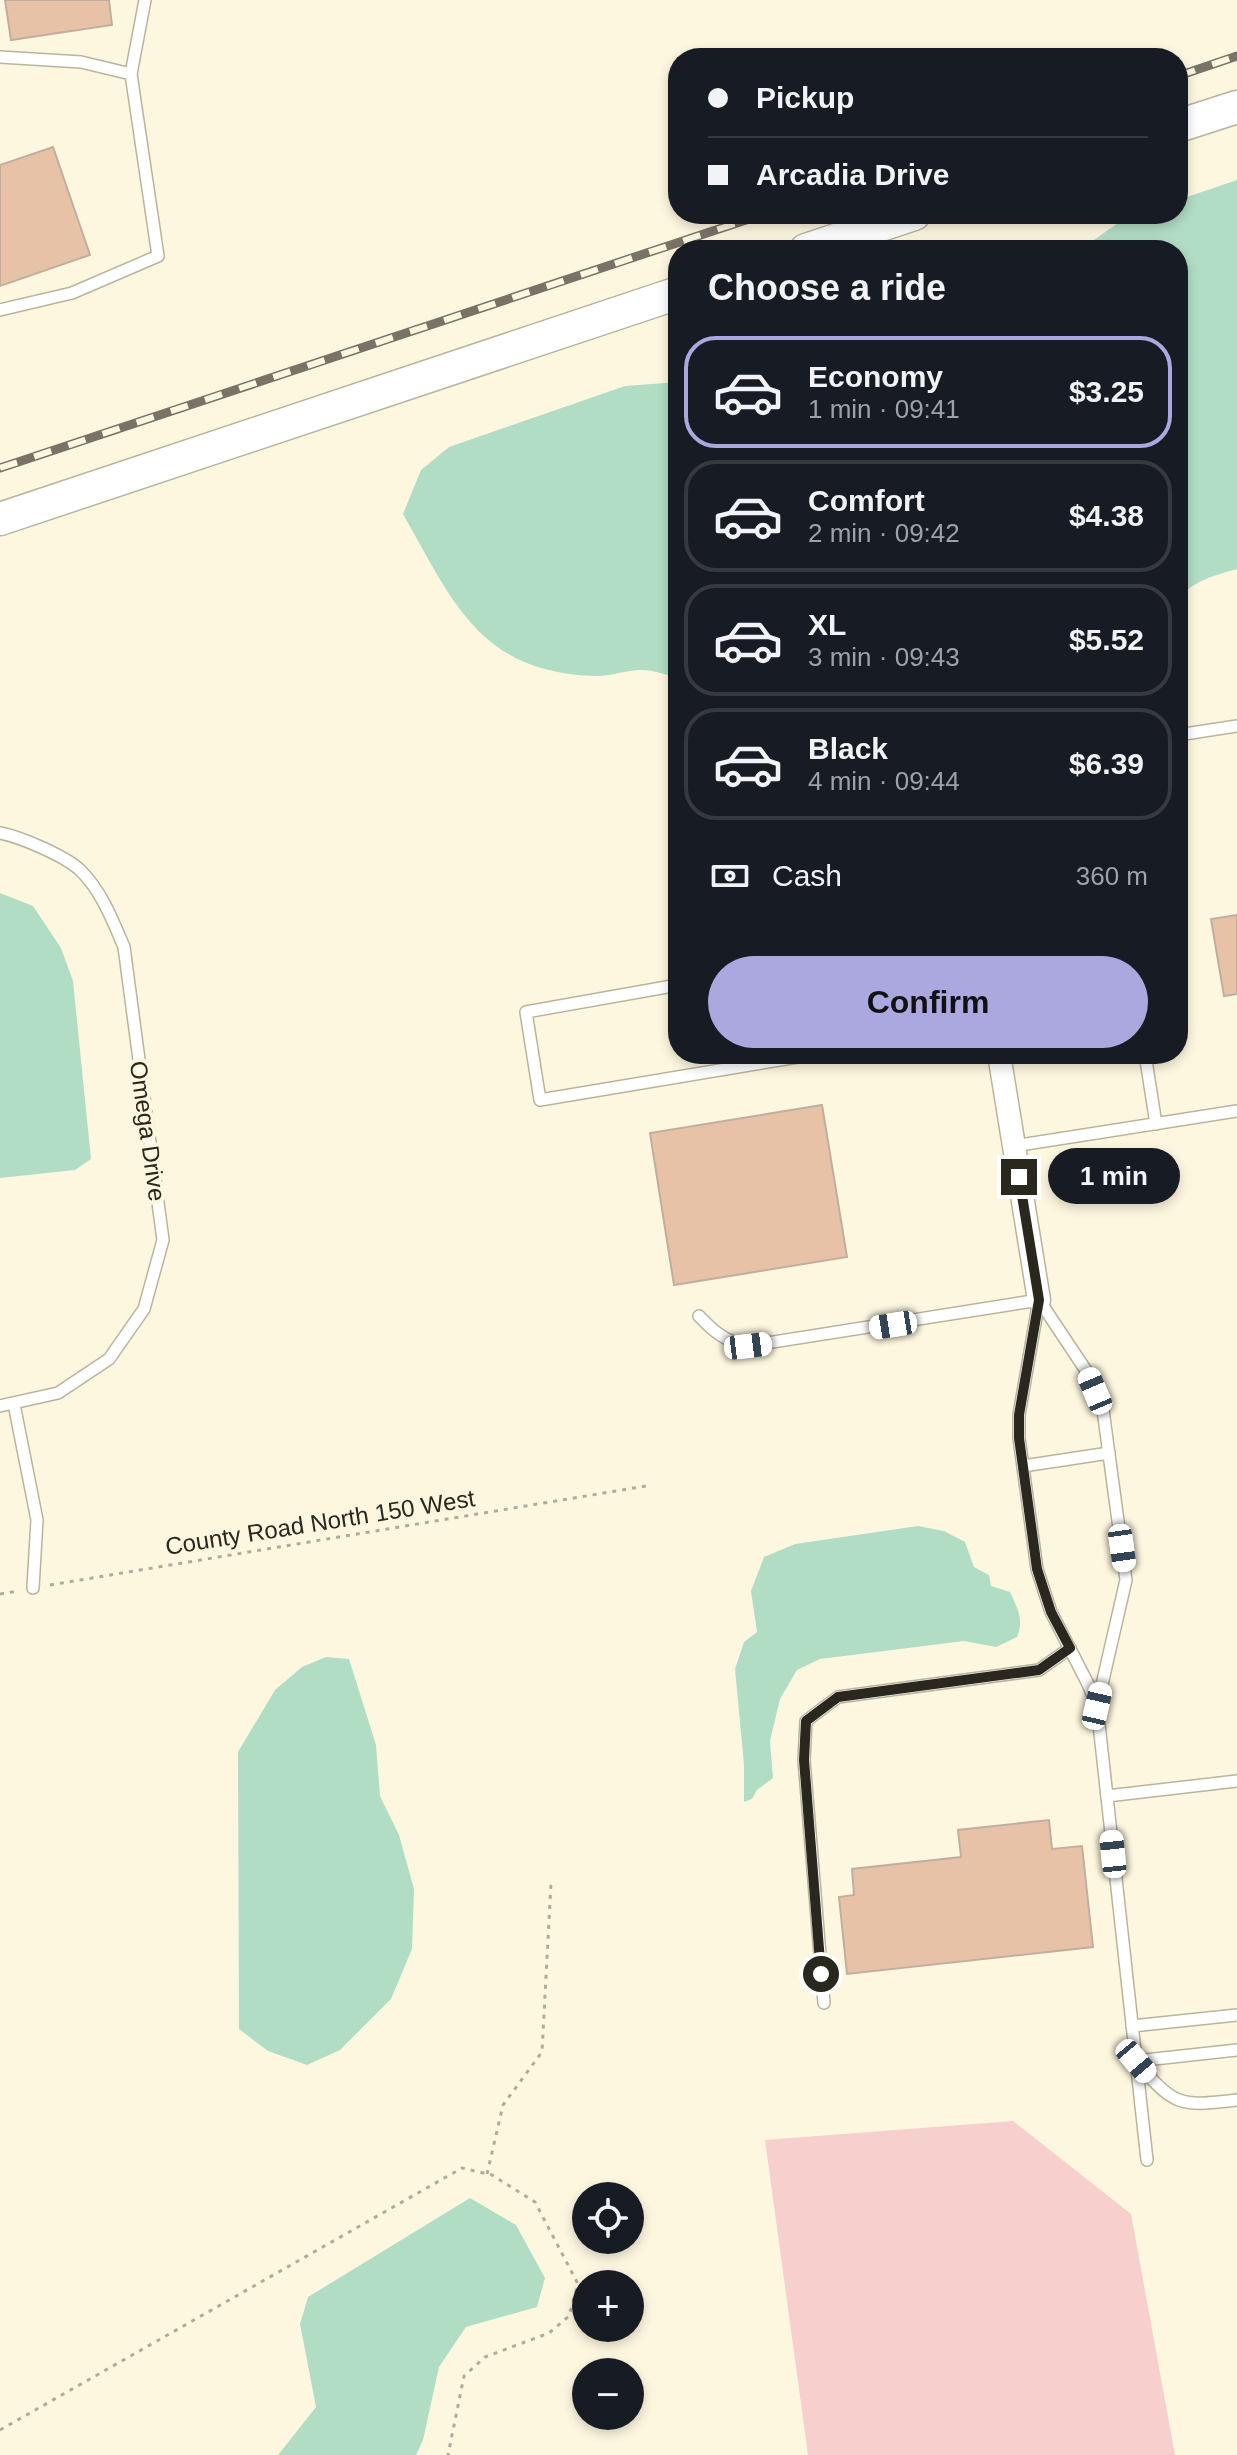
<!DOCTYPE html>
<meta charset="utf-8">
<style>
:root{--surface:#171b24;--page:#242831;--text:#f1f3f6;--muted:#9ea1a6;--line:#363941;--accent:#aba8e0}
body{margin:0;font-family:Helvetica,sans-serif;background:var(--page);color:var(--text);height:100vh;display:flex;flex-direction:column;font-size:30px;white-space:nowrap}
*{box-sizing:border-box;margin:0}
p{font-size:26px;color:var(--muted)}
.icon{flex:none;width:44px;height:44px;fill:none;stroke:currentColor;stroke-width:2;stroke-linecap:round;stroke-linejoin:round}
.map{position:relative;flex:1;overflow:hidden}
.details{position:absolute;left:668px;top:240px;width:520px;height:824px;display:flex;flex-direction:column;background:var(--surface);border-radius:32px;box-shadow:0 4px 12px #0003}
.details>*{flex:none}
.banner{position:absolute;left:668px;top:48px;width:520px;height:176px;border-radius:32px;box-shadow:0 4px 12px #0003;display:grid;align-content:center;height:176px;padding:0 40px;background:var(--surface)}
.buttons{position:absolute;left:572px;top:2182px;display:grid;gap:16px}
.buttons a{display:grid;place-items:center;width:72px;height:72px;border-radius:50%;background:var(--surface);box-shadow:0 4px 12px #0003;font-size:40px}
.end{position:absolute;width:36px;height:36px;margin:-18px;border:10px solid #2a271f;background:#fff;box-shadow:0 0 0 4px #fff}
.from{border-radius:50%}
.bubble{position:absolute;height:56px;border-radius:28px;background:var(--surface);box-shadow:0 4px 12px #0003;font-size:26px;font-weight:700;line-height:56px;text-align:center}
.car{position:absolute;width:24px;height:48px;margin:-24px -12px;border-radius:10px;box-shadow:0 0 6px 2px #0007;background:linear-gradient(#fff 24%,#345 0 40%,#fff 0 76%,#345 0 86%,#fff 0)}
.banner b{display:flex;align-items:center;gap:28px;height:76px;font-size:30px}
.banner b+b{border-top:2px solid var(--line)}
.banner i{width:20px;height:20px;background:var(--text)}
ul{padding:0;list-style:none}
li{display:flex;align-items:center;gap:24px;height:112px;margin:0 16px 12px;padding:0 24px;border:4px solid var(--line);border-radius:32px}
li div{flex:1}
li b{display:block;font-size:30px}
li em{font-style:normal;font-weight:700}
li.current{border-color:var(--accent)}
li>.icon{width:72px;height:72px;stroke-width:1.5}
h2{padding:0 40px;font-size:36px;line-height:96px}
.pay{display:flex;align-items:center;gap:20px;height:88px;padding:0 40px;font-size:30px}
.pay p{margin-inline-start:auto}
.primary-button{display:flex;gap:16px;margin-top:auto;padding:16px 40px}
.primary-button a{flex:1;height:92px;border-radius:48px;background:var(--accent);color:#111;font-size:32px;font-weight:700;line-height:92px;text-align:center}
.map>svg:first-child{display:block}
.green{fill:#f7cfcc}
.water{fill:#b2ddc5}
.building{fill:#e7c2a7;stroke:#c2ae9f;stroke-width:2}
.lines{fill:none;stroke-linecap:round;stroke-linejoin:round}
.lane-casing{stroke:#bab39d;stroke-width:14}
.street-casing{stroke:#bab39d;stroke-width:25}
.secondary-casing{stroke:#bab39d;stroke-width:35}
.path{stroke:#b1ac9a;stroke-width:3;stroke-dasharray:4 6;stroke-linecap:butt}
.lane{stroke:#fff;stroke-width:11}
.street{stroke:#fff;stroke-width:22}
.secondary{stroke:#fff;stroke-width:32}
.rail-casing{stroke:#787366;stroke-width:9}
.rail{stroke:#fef7e0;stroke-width:6;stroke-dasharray:18;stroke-linecap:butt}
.route{stroke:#2a271f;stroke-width:10}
.labels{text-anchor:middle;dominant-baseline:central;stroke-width:8;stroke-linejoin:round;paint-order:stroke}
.street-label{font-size:24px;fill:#2a271f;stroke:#fef7e0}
</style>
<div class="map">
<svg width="1237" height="2455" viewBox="0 0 1237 2455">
<rect width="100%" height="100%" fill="#fef7e0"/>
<path class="green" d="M 1013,2121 L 1131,2214 L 1175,2455 L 808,2455 L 765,2140 Z"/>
<g class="water">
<path d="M 1237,180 L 1237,569 C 1215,575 1194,581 1178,598 L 1178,250 L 1076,250 C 1096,242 1119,218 1138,214 C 1151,212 1165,214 1178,214 L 1178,200 Z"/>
<path d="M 678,382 L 678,677 C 666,675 653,670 642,670 C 625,670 609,677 593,676 C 479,672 452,600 403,514 L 421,470 L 449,447 L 625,386 Z"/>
<path d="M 0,893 L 33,906 L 61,948 L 73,981 L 91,1159 L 75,1170 L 0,1178 Z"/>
<path d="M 918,1526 L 944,1531 L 965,1542 L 974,1567 L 989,1575 L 991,1586 L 1010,1592 C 1018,1609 1024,1620 1017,1637 L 996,1647 L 964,1641 L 820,1659 L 797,1670 L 780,1699 L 770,1741 L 773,1778 L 757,1790 L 752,1799 L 744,1802 L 744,1765 L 735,1669 L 744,1642 L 757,1632 L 751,1591 L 764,1557 L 795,1544 Z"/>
<path d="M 326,1657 L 349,1659 L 376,1745 L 380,1796 L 399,1835 L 414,1889 L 412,1949 L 391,1999 L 340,2050 L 307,2065 L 268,2051 L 239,2029 L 238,1752 L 275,1690 L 302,1667 Z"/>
<path d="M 470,2198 L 516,2225 L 545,2278 L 537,2307 L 466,2327 L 439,2367 L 423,2440 L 416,2455 L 278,2455 L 316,2407 L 300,2324 L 308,2297 Z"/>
</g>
<g class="building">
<path d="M 5,0 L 109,0 L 112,25 L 11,40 Z"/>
<path d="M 53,147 L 90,255 L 0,286 L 0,165 Z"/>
<path d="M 1237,915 L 1237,994 L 1224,996 L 1211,919 Z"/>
<path d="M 822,1105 L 847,1257 L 674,1285 L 650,1133 Z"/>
<path d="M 1049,1820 L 1052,1849 L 1082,1846 L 1093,1947 L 847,1974 L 839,1897 L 854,1895 L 852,1869 L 961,1857 L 958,1830 Z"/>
</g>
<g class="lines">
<defs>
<g id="lane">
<path d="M 0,57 L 81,62 L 131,74"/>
<path d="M 0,310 L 72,293 L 158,256 L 131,74 L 145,0"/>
<path d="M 1178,735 L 1237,726"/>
<path d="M 0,833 C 21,837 65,856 80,870 C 101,890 113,921 124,947 L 163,1240 L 144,1309 L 109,1359 L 58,1393 L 0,1406"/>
<path d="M 678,985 L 526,1012 L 540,1100 L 816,1054"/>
<path d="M 1145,1054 L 1156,1124"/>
<path d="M 1014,1146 L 1237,1111"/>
<path d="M 699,1316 C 714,1332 726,1342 748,1346 L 1039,1300"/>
<path d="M 14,1404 L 37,1520 L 33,1588"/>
<path d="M 1023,1466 L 1109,1453"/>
<path d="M 1097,1706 L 1126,1580 L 1103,1410 L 1087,1372 L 1039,1300 L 1019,1415 L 1019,1438 L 1037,1569 L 1051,1612 L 1088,1684 L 1097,1706 L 1147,2160"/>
<path d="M 1107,1796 L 1237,1781"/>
<path d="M 824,2003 L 804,1760 L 806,1721 L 838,1697 L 1039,1670 L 1070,1648"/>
<path d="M 1132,2026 L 1237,2015"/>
<path d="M 1136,2061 C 1174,2106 1179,2107 1237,2100"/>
<path d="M 1136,2061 L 1237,2050"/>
</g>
<path id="street" d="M 999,1054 L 1039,1300"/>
<g id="secondary">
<path d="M 1178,126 L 1237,107"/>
<path d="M 806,250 L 914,214"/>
<path d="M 0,519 L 678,293"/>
</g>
</defs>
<use href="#lane" class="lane-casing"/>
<use href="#street" class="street-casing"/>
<use href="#secondary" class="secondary-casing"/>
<g class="path">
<path d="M 50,1585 L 646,1486"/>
<path d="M 0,1594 L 18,1591"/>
<path d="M 487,2174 L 503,2105 L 542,2052 L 551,1883"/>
<path d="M 0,2430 L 462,2168 L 492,2175 L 535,2202 L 578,2284 L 569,2316 L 549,2333 L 485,2357 L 464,2376 L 448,2455"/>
</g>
<use href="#lane" class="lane"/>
<use href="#street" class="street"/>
<use href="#secondary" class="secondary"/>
<defs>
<g id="rail">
<path d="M 1178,76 L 1237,56"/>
<path d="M 0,468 L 764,214"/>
</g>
</defs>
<use href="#rail" class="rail-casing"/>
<use href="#rail" class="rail"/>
</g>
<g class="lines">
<path class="route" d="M 821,1974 L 804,1760 L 806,1721 L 838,1697 L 1039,1670 L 1070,1648 L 1051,1612 L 1037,1569 L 1019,1438 L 1019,1415 L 1039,1300 L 1019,1177"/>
</g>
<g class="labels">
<g class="street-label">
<text transform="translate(148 1131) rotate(82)">Omega Drive</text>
<text transform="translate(320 1522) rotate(-9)">County Road North 150 West</text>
</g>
</g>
</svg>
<div class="buttons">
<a><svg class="icon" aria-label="locate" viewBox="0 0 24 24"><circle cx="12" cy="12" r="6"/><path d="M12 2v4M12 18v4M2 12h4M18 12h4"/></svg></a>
<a>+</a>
<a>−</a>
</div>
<i class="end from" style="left:821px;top:1974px"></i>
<i class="end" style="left:1019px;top:1177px"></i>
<div class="bubble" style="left:1048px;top:1148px;width:132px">1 min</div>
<i class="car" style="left:893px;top:1325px;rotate:261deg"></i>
<i class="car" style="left:748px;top:1346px;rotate:83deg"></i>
<i class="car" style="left:1095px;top:1391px;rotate:337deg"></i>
<i class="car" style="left:1122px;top:1548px;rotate:172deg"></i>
<i class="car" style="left:1097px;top:1706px;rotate:13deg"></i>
<i class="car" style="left:1113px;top:1854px;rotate:354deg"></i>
<i class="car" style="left:1136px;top:2061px;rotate:140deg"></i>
<div class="banner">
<b><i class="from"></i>Pickup</b>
<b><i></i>Arcadia Drive</b>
</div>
<section class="details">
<h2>Choose a ride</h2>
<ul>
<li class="current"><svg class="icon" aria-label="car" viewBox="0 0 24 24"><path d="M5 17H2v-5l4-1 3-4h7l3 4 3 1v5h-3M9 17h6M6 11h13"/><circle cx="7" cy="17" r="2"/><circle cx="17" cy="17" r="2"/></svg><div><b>Economy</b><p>1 min · 09:41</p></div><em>$3.25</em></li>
<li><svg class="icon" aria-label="car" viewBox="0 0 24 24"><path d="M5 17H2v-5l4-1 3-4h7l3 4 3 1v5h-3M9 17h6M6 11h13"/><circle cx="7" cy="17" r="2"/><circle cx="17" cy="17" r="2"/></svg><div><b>Comfort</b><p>2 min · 09:42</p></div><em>$4.38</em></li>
<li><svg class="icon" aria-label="car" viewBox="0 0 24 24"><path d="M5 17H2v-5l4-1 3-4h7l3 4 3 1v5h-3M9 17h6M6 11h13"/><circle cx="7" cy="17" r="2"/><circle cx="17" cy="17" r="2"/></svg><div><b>XL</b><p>3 min · 09:43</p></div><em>$5.52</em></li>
<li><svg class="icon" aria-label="car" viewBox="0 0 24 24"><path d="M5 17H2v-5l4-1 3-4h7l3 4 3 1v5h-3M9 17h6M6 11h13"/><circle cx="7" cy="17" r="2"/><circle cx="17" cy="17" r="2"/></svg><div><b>Black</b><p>4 min · 09:44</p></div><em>$6.39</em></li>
</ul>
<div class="pay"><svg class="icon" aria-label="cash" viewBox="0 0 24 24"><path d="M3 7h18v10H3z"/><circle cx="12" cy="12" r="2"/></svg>Cash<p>360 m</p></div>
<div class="primary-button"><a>Confirm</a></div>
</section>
</div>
